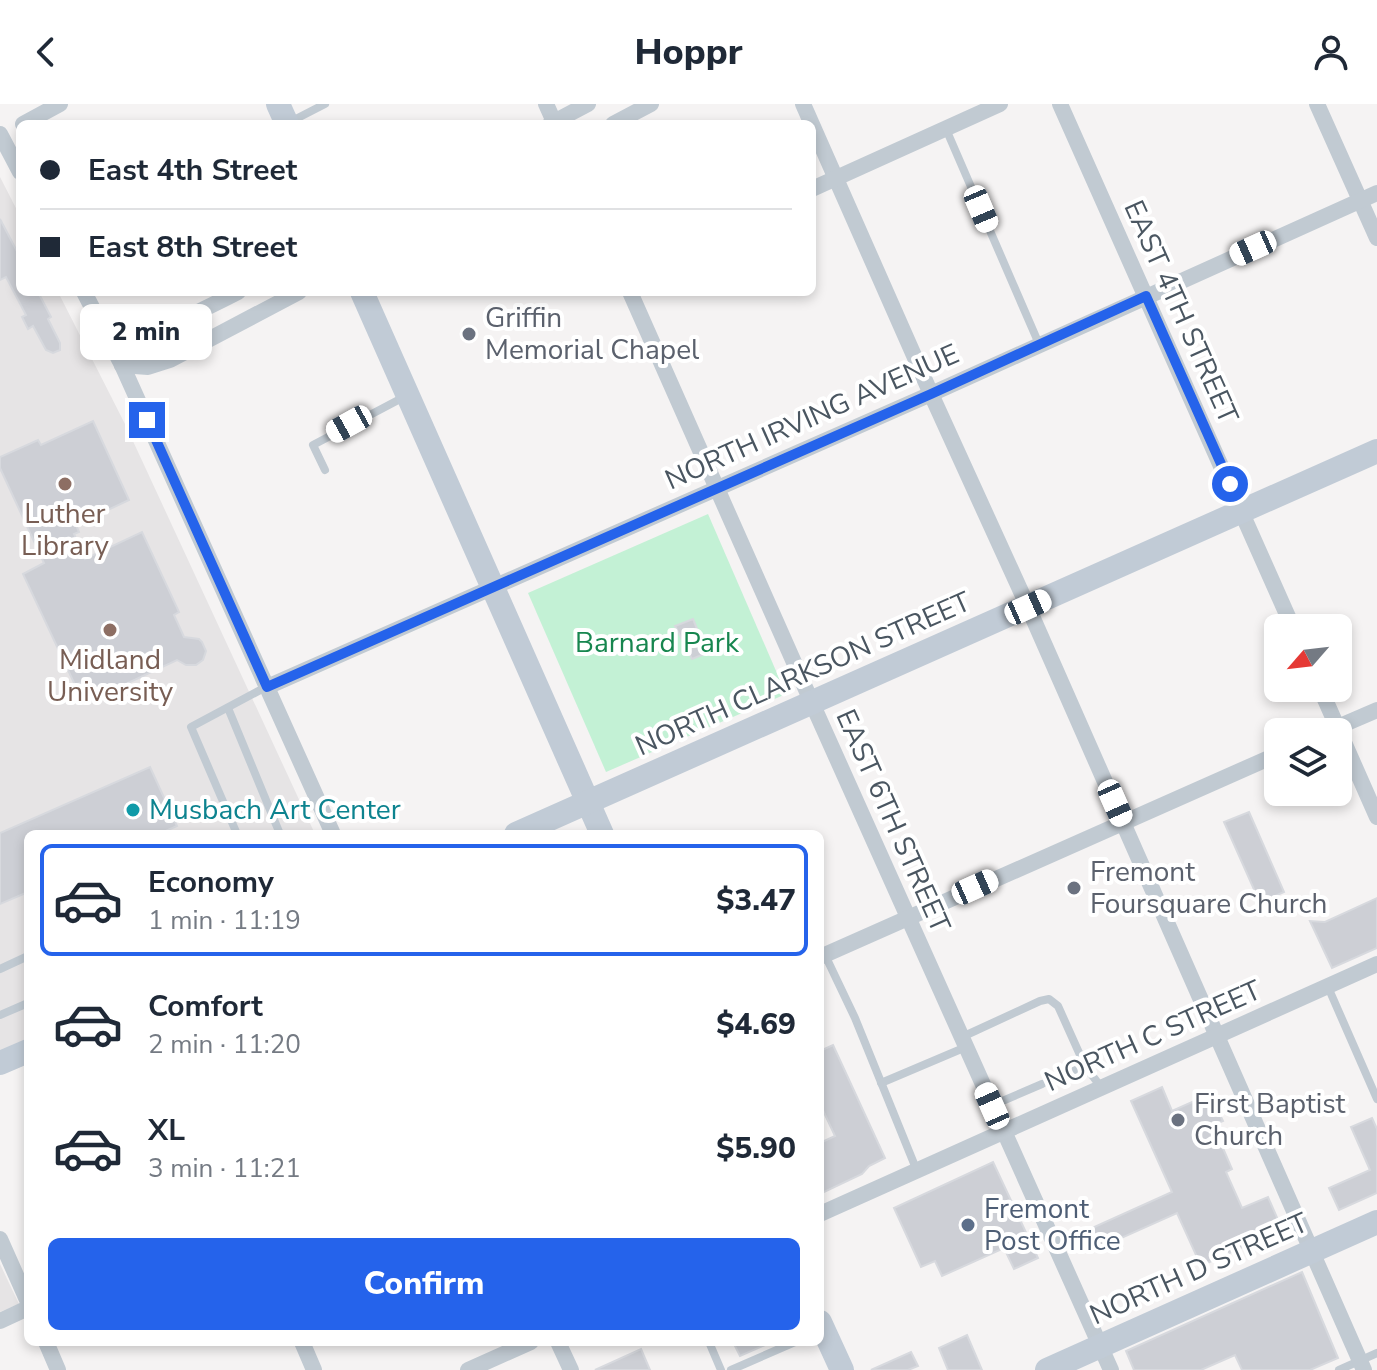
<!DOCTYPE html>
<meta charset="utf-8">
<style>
:root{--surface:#fff;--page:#f6f6f7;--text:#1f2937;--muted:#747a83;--line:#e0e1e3;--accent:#2563eb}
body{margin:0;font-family:"Nunito Sans",sans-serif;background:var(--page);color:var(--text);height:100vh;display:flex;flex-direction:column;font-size:30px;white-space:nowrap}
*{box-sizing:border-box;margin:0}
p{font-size:26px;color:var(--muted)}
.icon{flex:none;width:44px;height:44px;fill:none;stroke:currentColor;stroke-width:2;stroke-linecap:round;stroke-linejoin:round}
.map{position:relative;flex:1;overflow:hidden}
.details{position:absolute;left:24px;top:726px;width:800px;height:516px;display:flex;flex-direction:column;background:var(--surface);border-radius:12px;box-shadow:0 4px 12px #0003}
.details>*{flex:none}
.top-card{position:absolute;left:16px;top:16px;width:800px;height:176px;border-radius:12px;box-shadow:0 4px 12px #0003;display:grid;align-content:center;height:176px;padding:0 24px;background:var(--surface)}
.needle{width:52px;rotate:242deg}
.buttons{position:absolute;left:1264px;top:510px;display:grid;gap:16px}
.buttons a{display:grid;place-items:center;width:88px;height:88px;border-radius:12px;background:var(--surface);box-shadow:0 4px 12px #0003;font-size:40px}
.end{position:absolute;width:36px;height:36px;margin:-18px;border:10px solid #2563eb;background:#fff;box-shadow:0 0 0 4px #fff}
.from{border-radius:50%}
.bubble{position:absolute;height:56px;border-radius:12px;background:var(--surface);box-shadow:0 4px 12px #0003;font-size:26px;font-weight:800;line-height:56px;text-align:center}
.car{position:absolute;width:24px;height:48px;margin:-24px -12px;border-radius:10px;box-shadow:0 0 6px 2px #0007;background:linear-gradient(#fff 24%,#345 0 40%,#fff 0 76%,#345 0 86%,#fff 0)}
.top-card b{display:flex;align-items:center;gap:28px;height:76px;font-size:30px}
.top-card b+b{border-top:2px solid var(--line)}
.top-card i{width:20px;height:20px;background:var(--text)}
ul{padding:14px 0 0;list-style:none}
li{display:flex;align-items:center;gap:24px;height:112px;margin:0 16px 12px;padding:0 8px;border:4px solid transparent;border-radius:12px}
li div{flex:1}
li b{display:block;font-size:30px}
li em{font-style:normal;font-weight:800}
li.selected{border-color:var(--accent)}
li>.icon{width:72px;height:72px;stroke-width:1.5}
.cta{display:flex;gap:16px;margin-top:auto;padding:16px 24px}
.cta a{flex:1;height:92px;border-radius:12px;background:var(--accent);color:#fff;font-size:32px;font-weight:800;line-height:92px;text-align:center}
header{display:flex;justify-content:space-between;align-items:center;height:104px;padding:0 24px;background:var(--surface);font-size:36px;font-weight:800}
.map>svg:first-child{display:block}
.education{fill:#e6e4e5}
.green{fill:#c3f1d5}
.building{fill:#cdcfd5;stroke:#d7d9de;stroke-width:2}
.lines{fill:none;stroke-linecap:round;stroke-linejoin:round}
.lane{stroke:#c1cad2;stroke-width:8}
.street{stroke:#c1cad2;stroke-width:16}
.secondary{stroke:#c1cbd6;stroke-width:24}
.route{stroke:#2563eb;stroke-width:10}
.worship-dot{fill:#6b7280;stroke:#fff;stroke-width:3}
.education-dot{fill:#8d6e63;stroke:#fff;stroke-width:3}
.culture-dot{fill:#0f9aa8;stroke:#fff;stroke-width:3}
.service-dot{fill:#5c6f8a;stroke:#fff;stroke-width:3}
.labels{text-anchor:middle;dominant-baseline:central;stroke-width:8;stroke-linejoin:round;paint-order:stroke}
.street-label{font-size:28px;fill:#4a5661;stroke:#fff}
.worship-label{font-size:28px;fill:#5b616d;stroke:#fff;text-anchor:start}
.education-label{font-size:28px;fill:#785e54;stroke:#fff}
.park-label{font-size:28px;fill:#17864f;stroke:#fff}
.culture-label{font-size:28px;fill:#0d838f;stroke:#fff;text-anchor:start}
.service-label{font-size:28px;fill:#4e5e75;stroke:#fff;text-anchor:start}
</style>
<header><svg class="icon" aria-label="back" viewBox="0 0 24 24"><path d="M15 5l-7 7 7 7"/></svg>Hoppr<svg class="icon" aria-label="person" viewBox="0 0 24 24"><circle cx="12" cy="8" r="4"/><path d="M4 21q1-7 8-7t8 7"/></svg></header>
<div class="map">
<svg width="1377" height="1266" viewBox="0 0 1377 1266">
<rect width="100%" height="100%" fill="#f5f3f3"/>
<g class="education">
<path d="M 0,73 L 20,112 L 20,188 L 58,188 L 126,322 L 315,730 L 28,730 L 28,935 L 0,948 Z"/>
<path d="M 0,1160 L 19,1200 L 0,1208 Z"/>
</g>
<path class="green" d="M 708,410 L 786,590 L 606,668 L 528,489 Z"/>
<g class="building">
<path d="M 0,115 L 20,153 L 20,188 L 38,188 L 51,213 L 48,215 L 60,239 L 60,246 L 53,249 L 46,246 L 33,222 L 28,225 L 22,213 L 26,211 L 6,173 L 0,176 Z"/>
<path d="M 93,317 L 129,396 L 76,421 L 79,428 L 74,430 L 85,455 L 142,428 L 179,508 L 174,511 L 184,533 L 199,535 L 202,538 L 206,547 L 203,556 L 196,561 L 186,561 L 177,556 L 98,593 L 93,582 L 85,586 L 82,578 L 75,581 L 23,470 L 44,459 L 0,364 L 0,353 L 38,336 L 41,341 Z"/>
<path d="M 693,515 L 707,549 L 692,555 L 675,522 Z"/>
<path d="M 150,663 L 177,722 L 159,730 L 28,730 L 28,788 L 0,800 L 0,729 Z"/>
<path d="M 1249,708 L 1284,788 L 1260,799 L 1224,718 Z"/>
<path d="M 1377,794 L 1377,844 L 1332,864 L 1310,817 L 1325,818 Z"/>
<path d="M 833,941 L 885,1054 L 869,1062 L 862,1070 L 820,1090 L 820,1039 L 835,1032 L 820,1000 L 820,947 Z"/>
<path d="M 1162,983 L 1172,1007 L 1210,990 L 1223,1017 L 1213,1021 L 1232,1065 L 1226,1068 L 1242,1104 L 1268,1093 L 1282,1125 L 1201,1162 L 1177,1109 L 1090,1148 L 1081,1129 L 1172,1088 L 1131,997 Z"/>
<path d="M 1372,1014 L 1377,1025 L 1377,1089 L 1339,1106 L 1329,1084 L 1370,1066 L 1351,1023 Z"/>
<path d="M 993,1058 L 1038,1154 L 1014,1165 L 1004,1144 L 942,1172 L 935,1157 L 921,1163 L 894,1104 Z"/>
<path d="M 1302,1168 L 1338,1254 L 1310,1266 L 1242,1266 L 1235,1251 L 1201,1266 L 1134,1266 L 1126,1247 Z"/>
<path d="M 967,1231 L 982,1266 L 948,1266 L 939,1244 Z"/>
<path d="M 733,1238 L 772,1238 L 740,1252 Z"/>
<path d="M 641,1245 L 650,1266 L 595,1266 Z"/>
<path d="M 911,1248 L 918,1262 L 908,1266 L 871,1266 Z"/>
</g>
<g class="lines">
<g class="lane">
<path d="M 288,19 L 325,0"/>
<path d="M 946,25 L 1039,240"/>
<path d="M 325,366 L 313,341 L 404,293"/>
<path d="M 228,604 L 280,730"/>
<path d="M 237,730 L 191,623 L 266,583"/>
<path d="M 825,851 L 855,914 L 917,1067"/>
<path d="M 0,865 L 28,852"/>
<path d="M 1328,883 L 1377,995"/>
<path d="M 0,911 L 28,899"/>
<path d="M 962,933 L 1040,897 L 1049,895 L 1058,902 L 1085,962 L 1101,983"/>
<path d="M 1065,971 L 1085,962"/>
<path d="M 881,979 L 966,943"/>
<path d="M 993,1001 L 1042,980"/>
<path d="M 709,1238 L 721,1266"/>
<path d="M 731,1266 L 795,1238"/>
<path d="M 1339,1266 L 1377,1249"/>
</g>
<g class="street">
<path d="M 546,0 L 555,20"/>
<path d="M 803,0 L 931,290 L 1028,503 L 1364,1266"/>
<path d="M 1060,0 L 1293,524"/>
<path d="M 1317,0 L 1377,134"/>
<path d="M 23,20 L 60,0"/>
<path d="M 550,20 L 588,0"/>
<path d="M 613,20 L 651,0"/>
<path d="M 0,30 L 20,68"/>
<path d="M 812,85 L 1000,0"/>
<path d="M 84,188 L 122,261 L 333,730"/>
<path d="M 630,188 L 812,599 L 1111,1266"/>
<path d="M 122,261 L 148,263 L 170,256 L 299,188"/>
<path d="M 122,261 C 153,226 198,209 238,188"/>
<path d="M 267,583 L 931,290 L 1377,89"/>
<path d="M 1320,584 L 1377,713"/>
<path d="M 1326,628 L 1377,606"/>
<path d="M 820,853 L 1278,650"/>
<path d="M 820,1110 L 1377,860"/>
<path d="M 0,1135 L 28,1198"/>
<path d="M 0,1217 L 28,1204"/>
<path d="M 46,1238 L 58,1266"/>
<path d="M 302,1238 L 314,1266"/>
<path d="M 558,1238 L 571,1266"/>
<path d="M 468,1266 L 531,1238"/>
</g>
<g class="secondary">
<path d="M 278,0 L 287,20"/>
<path d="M 362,188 L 602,730"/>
<path d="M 516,730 L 1377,347"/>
<path d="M 0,959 L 28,947"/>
<path d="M 820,1218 L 842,1266"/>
<path d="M 1047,1266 L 1377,1118"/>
</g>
</g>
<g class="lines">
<path class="route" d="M 147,316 L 267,583 L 931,290 L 1146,192 L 1230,380"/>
</g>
<g class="worship-dot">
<circle cx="469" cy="230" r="8"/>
<circle cx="1074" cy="784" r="8"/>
<circle cx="1178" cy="1016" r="8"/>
</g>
<g class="education-dot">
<circle cx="65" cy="380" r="8"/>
<circle cx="110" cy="526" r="8"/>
</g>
<circle class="culture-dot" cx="133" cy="706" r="8"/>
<circle class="service-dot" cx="968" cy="1121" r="8"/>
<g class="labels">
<g class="street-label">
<text transform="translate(1181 208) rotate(66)">EAST 4TH STREET</text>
<text transform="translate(812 313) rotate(-24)">NORTH IRVING AVENUE</text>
<text transform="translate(803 570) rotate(-24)">NORTH CLARKSON STREET</text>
<text transform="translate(893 717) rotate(66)">EAST 6TH STREET</text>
<text transform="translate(1153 932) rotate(-24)">NORTH C STREET</text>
<text transform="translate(1199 1165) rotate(-24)">NORTH D STREET</text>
</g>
<g class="worship-label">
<text x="485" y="214">Griffin<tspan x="485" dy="32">Memorial Chapel</tspan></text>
<text x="1090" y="768">Fremont<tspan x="1090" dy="32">Foursquare Church</tspan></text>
<text x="1194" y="1000">First Baptist<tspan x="1194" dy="32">Church</tspan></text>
</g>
<g class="education-label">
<text x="65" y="410">Luther<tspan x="65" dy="32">Library</tspan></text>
<text x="110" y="556">Midland<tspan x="110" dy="32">University</tspan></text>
</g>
<g class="park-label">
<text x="657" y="539">Barnard Park</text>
</g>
<g class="culture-label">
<text x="149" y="706">Musbach Art Center</text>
</g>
<g class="service-label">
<text x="984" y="1105">Fremont<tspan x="984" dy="32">Post Office</tspan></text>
</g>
</g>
</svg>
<div class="buttons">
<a><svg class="needle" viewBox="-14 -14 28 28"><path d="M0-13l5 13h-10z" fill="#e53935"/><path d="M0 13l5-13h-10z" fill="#747a83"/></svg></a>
<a><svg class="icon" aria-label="layers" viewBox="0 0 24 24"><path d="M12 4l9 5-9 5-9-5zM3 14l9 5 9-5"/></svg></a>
</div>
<i class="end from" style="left:1230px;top:380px"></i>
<i class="end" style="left:147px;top:316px"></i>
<div class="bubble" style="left:80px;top:200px;width:132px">2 min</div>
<i class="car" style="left:981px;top:105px;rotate:157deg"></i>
<i class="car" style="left:1253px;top:144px;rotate:246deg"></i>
<i class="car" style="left:349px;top:320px;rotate:241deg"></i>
<i class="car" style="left:1028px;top:503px;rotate:66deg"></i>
<i class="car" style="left:1115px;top:699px;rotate:156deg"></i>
<i class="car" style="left:975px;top:783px;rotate:66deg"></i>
<i class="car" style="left:992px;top:1002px;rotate:336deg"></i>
<div class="top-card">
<b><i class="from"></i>East 4th Street</b>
<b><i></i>East 8th Street</b>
</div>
<section class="details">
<ul>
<li class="selected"><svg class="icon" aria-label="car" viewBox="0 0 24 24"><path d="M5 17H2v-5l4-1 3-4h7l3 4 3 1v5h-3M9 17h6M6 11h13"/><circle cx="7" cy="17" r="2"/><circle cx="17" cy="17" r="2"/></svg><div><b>Economy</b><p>1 min · 11:19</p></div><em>$3.47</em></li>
<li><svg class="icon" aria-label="car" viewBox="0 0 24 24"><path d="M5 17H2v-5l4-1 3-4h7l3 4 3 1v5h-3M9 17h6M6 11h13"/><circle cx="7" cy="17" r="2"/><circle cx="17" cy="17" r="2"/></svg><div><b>Comfort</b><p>2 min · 11:20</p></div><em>$4.69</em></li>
<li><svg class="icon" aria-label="car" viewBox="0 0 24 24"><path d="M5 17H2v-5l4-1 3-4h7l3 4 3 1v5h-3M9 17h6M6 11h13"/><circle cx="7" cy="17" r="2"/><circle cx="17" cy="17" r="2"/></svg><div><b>XL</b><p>3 min · 11:21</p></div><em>$5.90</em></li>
</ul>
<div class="cta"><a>Confirm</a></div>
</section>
</div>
